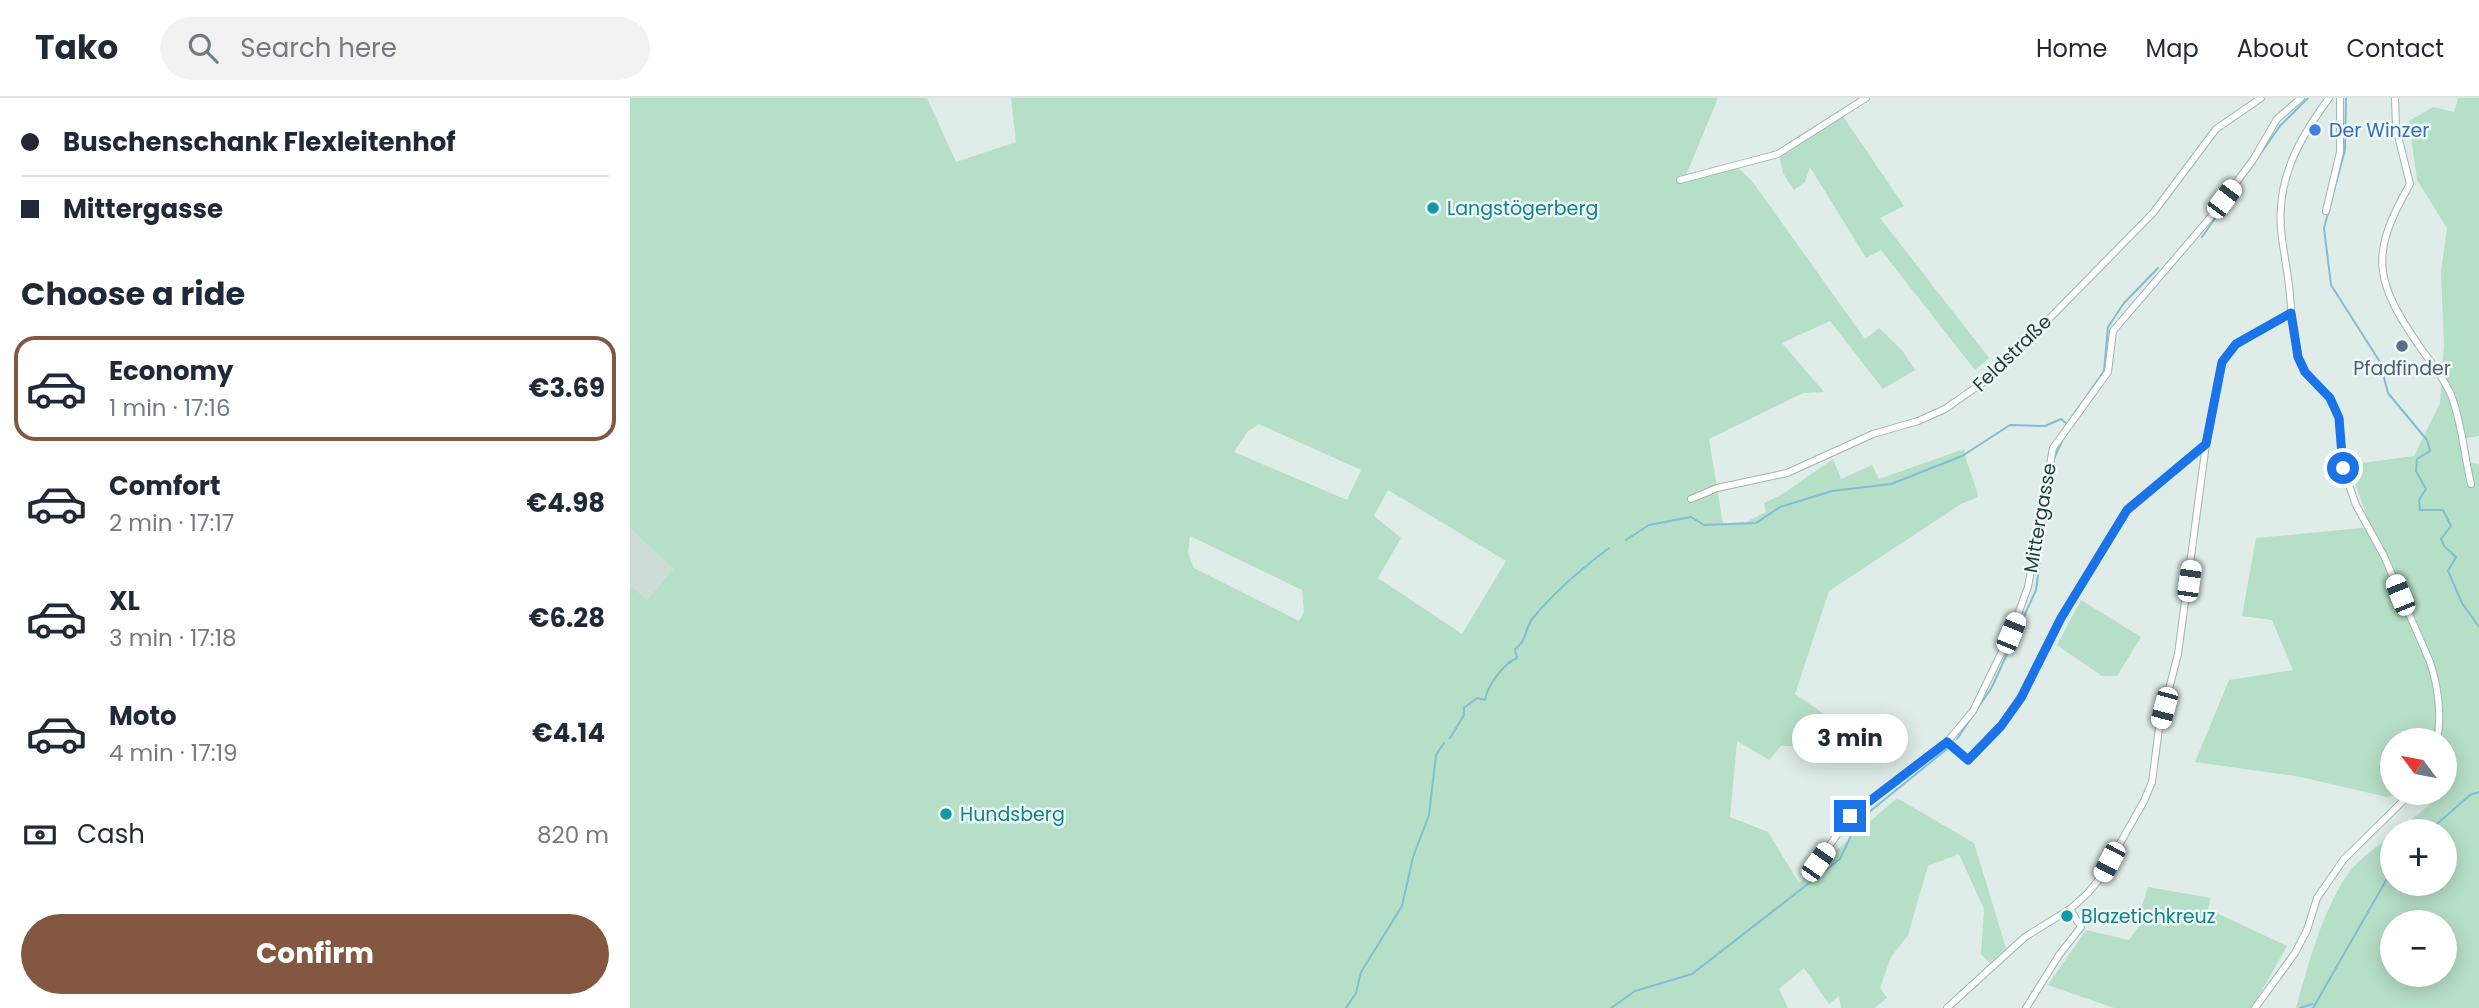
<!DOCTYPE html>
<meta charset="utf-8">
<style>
:root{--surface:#fff;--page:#f2f2f3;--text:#1f2937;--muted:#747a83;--line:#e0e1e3;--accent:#835740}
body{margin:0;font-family:Poppins,sans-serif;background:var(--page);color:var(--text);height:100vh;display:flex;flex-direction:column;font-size:26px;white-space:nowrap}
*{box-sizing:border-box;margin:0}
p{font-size:23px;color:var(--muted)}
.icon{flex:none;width:38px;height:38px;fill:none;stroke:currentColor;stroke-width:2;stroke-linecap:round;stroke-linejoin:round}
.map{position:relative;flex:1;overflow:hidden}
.sheet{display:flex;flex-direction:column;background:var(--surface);width:630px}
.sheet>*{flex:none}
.guide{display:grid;align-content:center;height:154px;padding:0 21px;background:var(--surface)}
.needle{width:46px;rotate:302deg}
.controls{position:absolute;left:1750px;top:630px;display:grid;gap:14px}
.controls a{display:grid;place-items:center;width:77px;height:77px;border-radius:50%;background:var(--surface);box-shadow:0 4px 18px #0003;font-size:35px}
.end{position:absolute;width:32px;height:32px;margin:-16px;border:9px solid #1a73e8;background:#fff;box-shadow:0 0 0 4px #fff}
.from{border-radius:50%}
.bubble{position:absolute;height:49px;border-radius:24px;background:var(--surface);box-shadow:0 4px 18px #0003;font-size:23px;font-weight:700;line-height:49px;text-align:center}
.car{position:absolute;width:21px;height:42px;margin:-21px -10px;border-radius:9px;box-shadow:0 0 5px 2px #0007;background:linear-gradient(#fff 24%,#345 0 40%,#fff 0 76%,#345 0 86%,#fff 0)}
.guide b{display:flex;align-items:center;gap:24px;height:66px;font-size:26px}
.guide b+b{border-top:2px solid var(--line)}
.guide i{width:18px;height:18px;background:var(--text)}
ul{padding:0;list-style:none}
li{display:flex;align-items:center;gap:21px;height:105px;margin:0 14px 10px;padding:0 7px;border:4px solid transparent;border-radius:21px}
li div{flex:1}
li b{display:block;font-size:26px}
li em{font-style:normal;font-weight:700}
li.current{border-color:var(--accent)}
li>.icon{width:63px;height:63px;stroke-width:1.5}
h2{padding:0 21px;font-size:32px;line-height:84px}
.pay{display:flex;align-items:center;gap:18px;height:77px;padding:0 21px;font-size:26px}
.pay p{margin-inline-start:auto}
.button{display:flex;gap:14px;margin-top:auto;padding:14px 21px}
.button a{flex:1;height:80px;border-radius:42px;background:var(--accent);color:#fff;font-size:28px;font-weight:700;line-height:80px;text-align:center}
header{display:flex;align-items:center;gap:42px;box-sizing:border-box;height:98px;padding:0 35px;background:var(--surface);border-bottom:2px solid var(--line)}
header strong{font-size:33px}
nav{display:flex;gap:38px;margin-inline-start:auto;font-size:24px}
.search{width:490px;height:63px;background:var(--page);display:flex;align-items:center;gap:18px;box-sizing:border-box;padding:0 24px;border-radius:38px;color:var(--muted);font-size:26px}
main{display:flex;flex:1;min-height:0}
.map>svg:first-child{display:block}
.built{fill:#cddcd7}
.green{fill:#b6dfc7;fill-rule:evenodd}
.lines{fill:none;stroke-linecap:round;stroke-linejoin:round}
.stream{stroke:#82bdd6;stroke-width:2}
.street-casing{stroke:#a2b4b0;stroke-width:8}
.street{stroke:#fff;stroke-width:6}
.route{stroke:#1a73e8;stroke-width:9}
.shop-dot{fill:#3f7fe0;stroke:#f0f8f5;stroke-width:2.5}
.culture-dot{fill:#0f9aa8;stroke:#f0f8f5;stroke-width:2.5}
.service-dot{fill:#5c6f8a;stroke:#f0f8f5;stroke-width:2.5}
.labels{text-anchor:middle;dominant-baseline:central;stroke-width:5;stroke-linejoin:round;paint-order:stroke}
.shop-label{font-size:19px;fill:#366cbe;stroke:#f0f8f5;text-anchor:start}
.culture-label{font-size:19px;fill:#0d838f;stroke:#f0f8f5;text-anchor:start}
.street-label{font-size:19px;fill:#1f3d39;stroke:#f0f8f5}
.service-label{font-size:19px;fill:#4e5e75;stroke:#f0f8f5}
</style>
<header>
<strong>Tako</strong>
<div class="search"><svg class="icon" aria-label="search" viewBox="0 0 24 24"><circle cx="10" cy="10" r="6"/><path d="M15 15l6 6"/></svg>Search here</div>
<nav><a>Home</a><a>Map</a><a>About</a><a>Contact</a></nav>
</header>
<main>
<section class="sheet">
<div class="guide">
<b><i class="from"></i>Buschenschank Flexleitenhof</b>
<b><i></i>Mittergasse</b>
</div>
<h2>Choose a ride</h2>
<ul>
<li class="current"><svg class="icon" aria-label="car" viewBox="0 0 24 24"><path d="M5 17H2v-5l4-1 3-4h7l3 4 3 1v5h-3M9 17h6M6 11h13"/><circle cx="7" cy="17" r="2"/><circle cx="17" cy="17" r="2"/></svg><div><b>Economy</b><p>1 min · 17:16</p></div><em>€3.69</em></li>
<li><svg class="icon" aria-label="car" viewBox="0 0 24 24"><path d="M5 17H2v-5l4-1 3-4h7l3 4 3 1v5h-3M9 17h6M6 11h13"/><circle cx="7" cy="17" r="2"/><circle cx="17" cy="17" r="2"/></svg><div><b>Comfort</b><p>2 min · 17:17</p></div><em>€4.98</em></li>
<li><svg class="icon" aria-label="car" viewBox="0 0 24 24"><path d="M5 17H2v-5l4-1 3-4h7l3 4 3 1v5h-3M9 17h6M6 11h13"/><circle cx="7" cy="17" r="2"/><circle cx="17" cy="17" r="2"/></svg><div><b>XL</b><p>3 min · 17:18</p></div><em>€6.28</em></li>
<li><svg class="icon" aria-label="car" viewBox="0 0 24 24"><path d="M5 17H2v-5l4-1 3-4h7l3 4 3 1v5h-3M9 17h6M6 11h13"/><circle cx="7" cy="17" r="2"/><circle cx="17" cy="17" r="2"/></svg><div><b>Moto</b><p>4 min · 17:19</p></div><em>€4.14</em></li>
</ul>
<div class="pay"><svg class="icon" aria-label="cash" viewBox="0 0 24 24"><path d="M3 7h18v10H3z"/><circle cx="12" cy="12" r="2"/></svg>Cash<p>820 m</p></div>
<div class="button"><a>Confirm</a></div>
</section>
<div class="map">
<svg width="1849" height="910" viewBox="0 0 1849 910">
<rect width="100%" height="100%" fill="#dfece8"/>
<path class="built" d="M 0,430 L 45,471 L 17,503 L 0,487 Z"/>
<g class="green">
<path d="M 0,0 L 297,0 L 326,64 L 386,44 L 381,0 L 1088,0 L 1056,77 L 1105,67 L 1122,83 L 1235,241 L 1249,230 L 1272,252 L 1285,272 L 1253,291 L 1200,223 L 1152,245 L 1194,294 L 1173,295 L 1079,341 L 1093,426 L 1116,424 L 1136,414 L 1134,405 L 1151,397 L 1203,361 L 1211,381 L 1242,367 L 1249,381 L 1334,351 C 1337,369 1345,382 1348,399 L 1331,406 L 1199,493 L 1165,596 L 1197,618 L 1168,648 L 1151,648 L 1139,662 L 1107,643 L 1100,719 L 1138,734 L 1169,785 L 1267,700 L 1344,745 L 1376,850 L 1360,865 L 1351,856 L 1354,811 L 1329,756 L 1298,768 L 1278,837 L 1261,859 L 1250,890 L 1257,900 L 1244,910 L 1211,910 L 1209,898 L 1199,906 L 1174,870 L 1149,891 L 1158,910 L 0,910 L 0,487 L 17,502 L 44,471 L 0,430 ZM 629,326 L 731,372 L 717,402 L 604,354 L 618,333 ZM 758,392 L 876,463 L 832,536 L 748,480 L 771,440 L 744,418 ZM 560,438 L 672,492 L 674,514 L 669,523 L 564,470 L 558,455 Z"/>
<path d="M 1828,0 L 1849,0 L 1849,338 L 1836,340 L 1840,365 L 1849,366 L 1849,910 L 1666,910 C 1679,864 1691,817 1717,777 C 1727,762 1748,748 1762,737 L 1762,786 L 1815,786 L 1815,733 L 1767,733 L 1820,690 L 1815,689 L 1815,642 L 1762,642 L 1762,695 L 1772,695 L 1757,699 L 1666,678 L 1565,664 L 1599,582 L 1663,572 L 1642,522 L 1612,518 L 1626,440 L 1741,429 L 1718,367 L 1784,358 L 1810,305 L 1814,247 L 1811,174 L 1817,130 L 1787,82 L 1779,23 L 1803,9 L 1824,14 ZM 1762,824 L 1815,824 L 1815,877 L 1762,877 Z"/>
<path d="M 1210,14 L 1274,108 L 1250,120 L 1359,260 L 1345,272 L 1251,152 L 1236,160 L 1180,69 L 1175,84 L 1164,92 L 1153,75 L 1150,60 Z"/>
<path d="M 1451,502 L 1511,539 L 1487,578 L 1472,578 L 1427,547 Z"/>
<path d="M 1518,789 L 1581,800 L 1578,811 L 1657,848 L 1622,910 L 1484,910 L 1418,887 L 1456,832 L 1499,842 L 1517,817 L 1529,819 L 1510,813 Z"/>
</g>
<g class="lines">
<g class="stream">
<path d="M 1716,0 L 1715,52 L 1694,130 L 1701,187 L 1750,264 L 1758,295 L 1797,342 L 1800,353 L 1787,361 L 1786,373 L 1796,391 L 1789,402 L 1790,412 L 1813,412 L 1821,428 L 1811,441 L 1814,448 L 1826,459 L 1818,473 L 1832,505 L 1849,529"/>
<path d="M 1572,139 L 1650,28 L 1678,0"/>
<path d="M 1423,363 L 1432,343"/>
<path d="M 1421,388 L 1422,375"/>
<path d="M 996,442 L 1019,427 L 1061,419 L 1074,427 L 1126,425 L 1150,409 L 1202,393 L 1261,386 L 1332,358 L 1380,327 L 1415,328 L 1431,321 L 1437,326 L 1474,273 L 1478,229 L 1494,205 L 1528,170"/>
<path d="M 820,640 L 834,617 L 834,610 L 847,600 L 855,602 C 857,588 874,565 887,560 L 885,551 C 898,542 894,531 903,520 C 926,492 951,471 979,450"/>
<path d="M 1327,641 L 1362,589 L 1406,492 L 1415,427 L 1420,418 L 1417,409 L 1419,399"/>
<path d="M 1799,733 L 1840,697 L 1849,694"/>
<path d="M 716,910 L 726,895 L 731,874 L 772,808 L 783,759 L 799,717 L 806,657 L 814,645"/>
<path d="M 981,910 L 1005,893 L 1062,876 L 1210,761 L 1228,723 L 1317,651"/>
<path d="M 1670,910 L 1682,906"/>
<path d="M 1683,910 L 1762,772"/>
</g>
<defs>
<g id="street">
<path d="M 1765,0 L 1766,30 L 1780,86 C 1738,159 1745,184 1792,252 C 1802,266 1814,280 1821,297 C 1832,324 1834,357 1841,386"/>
<path d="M 1050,82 L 1148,56 L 1236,0"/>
<path d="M 1696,113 L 1710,54 L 1710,0"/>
<path d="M 1661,215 L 1668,259 L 1675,274 L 1700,300 L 1709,320 L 1713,370 L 1726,407 L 1754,458 L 1800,564 C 1808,588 1812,618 1807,642"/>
<path d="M 1061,401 L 1087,390 L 1157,375 L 1243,336 L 1288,323 L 1315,311 L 1365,276 L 1523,115 L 1586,31 L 1631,0"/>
<path d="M 1317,644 L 1338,662 L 1371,628 L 1390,600 L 1431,520 L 1497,412 L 1576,346"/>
<path d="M 1188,764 L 1220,718 L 1317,644 L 1343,613 L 1381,535 L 1398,489 L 1423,350 L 1478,274 L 1483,233 L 1579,121 L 1623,62 L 1647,21 L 1671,0"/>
<path d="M 1317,910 L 1395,839 L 1440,811 L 1457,796 L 1471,779 L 1514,703 L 1522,684 L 1529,630 L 1548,556 L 1576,346 L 1592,264 L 1606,246 L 1661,215 C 1661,189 1655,165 1652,140 C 1644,85 1668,42 1699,0"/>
<path d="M 1396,910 L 1429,857 L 1451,829 L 1440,811"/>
<path d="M 1625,910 L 1665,855 L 1677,832 L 1687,800 L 1714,761 L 1781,695"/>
</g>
</defs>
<use href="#street" class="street-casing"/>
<use href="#street" class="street"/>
</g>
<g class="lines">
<path class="route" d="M 1220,718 L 1317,644 L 1338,662 L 1371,628 L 1391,600 L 1431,520 L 1497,412 L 1576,346 L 1592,264 L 1606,246 L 1661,215 L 1668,259 L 1675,274 L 1700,300 L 1709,320 L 1713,370"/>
</g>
<circle class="shop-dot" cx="1685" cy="32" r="7"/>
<g class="culture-dot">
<circle cx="803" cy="110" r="7"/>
<circle cx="316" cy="716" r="7"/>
<circle cx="1437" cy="818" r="7"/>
</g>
<circle class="service-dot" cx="1772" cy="248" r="7"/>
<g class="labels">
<g class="shop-label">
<text x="1699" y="32">Der Winzer</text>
</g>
<g class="culture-label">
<text x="817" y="110">Langstögerberg</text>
<text x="330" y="716">Hundsberg</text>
<text x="1451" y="818">Blazetichkreuz</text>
</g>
<g class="street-label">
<text transform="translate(1382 255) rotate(-44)">Feldstraße</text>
<text transform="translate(1410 420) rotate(-80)">Mittergasse</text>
</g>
<g class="service-label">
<text x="1772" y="270">Pfadfinder</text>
</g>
</g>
</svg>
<div class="controls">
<a><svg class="needle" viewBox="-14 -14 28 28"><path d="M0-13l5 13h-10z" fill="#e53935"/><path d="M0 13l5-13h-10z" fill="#747a83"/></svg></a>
<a>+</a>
<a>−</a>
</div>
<i class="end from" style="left:1713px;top:370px"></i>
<i class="end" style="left:1220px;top:718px"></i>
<div class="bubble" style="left:1162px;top:616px;width:116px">3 min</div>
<i class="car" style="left:1594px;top:101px;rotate:37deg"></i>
<i class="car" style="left:1559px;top:483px;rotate:8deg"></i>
<i class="car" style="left:1770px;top:497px;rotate:338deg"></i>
<i class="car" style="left:1381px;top:535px;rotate:22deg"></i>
<i class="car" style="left:1534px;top:610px;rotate:195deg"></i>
<i class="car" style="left:1188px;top:764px;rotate:35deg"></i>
<i class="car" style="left:1479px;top:764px;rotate:208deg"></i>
</div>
</main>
